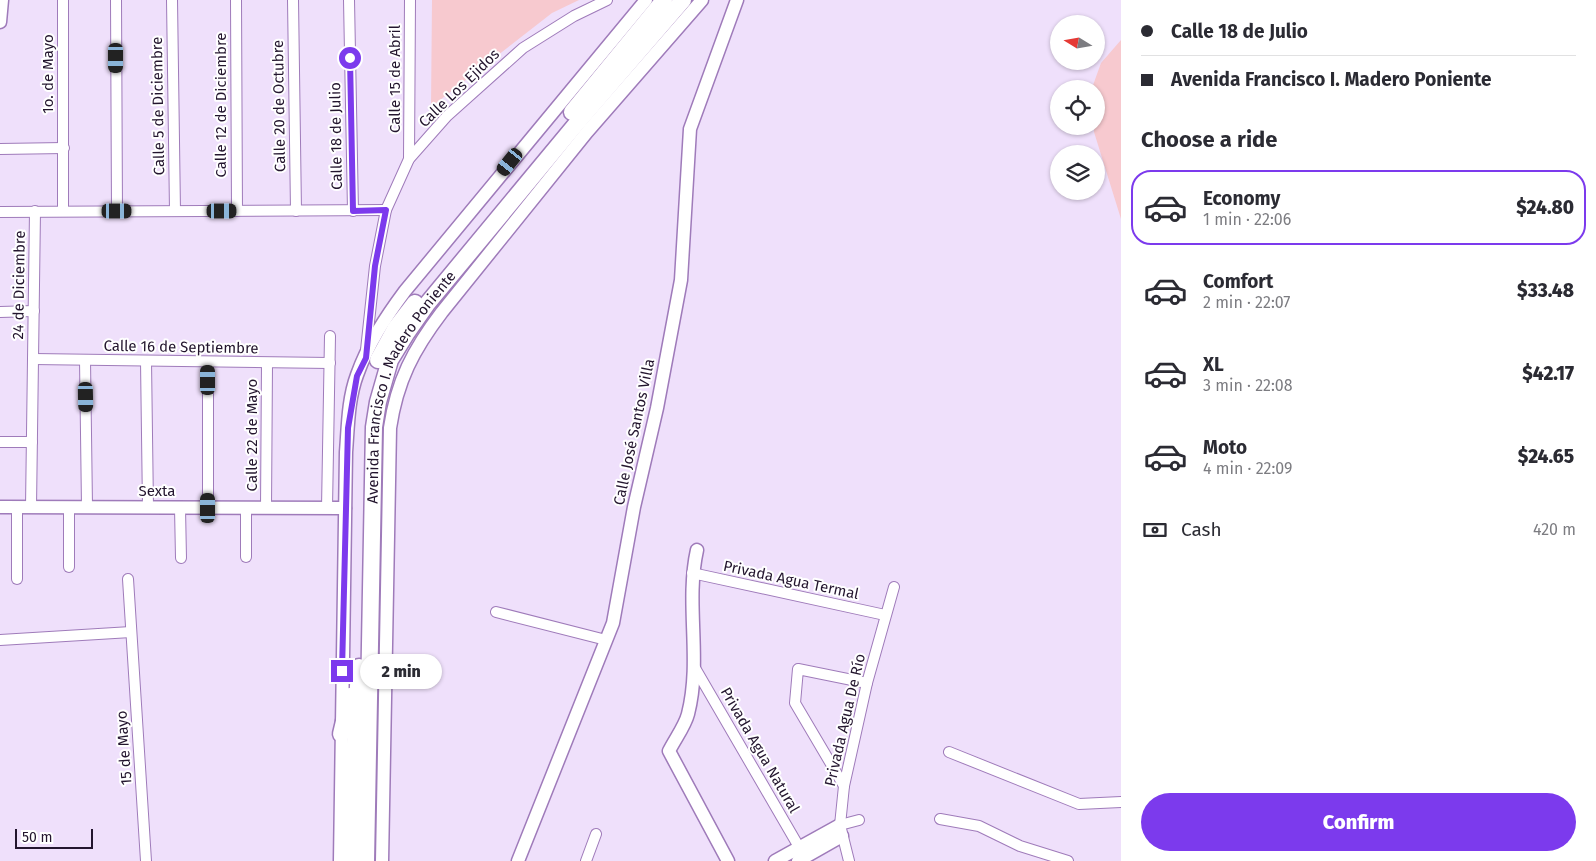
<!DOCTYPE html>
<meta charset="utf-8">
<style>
:root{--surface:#fff;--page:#f2f2f3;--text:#2b2b33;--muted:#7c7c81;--line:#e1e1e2;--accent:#7c3aed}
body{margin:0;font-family:"Fira Sans",sans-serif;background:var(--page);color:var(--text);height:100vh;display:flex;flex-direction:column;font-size:19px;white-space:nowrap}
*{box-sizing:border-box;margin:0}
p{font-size:16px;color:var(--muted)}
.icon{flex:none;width:28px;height:28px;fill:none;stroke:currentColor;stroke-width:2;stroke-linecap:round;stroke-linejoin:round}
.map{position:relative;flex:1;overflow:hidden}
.side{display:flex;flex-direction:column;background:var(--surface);width:475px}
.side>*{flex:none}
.guide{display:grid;align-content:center;height:110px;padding:0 20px;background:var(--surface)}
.needle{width:32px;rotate:281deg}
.controls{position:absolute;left:1050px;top:15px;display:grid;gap:10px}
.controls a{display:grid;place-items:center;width:55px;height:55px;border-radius:50%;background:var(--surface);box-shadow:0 1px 4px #0004;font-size:25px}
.scale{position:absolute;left:15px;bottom:12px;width:78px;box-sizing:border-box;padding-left:5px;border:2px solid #23152e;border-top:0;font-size:14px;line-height:18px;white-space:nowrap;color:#23152e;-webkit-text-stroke:4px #fff;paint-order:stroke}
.end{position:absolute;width:22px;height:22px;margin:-11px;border:6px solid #7c3aed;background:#fff;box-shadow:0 0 0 2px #fff}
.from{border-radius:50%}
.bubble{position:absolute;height:35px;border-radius:18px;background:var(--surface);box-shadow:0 1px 4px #0004;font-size:16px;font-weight:800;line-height:35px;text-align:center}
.car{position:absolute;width:15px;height:30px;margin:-15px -8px;border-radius:6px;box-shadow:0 0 4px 1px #0007;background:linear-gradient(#222 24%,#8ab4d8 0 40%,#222 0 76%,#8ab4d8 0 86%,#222 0)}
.guide b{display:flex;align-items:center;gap:18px;height:48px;font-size:19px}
.guide b+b{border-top:1px solid var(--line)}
.guide i{width:12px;height:12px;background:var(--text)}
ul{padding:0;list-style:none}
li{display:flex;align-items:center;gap:15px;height:75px;margin:0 10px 8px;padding:0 10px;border:2px solid transparent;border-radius:20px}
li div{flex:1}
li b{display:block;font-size:19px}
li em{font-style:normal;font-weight:800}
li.active{border-color:var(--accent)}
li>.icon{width:45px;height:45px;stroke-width:1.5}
h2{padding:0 20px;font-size:22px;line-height:60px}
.pay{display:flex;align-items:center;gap:12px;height:55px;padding:0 20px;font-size:19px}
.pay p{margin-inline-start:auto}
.cta{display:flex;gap:10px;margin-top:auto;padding:10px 20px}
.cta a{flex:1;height:58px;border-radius:30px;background:var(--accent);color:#fff;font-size:20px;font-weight:800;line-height:58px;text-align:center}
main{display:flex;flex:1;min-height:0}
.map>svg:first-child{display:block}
.green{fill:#f7c9cf}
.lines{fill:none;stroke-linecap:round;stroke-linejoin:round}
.minor-casing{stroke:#9f7bba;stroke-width:12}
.tertiary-casing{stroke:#9f7bba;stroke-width:15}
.primary-casing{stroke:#9f7bba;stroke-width:19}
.minor{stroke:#fff;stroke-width:10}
.tertiary{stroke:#fff;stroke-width:12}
.primary{stroke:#fff;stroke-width:16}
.route{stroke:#7c3aed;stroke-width:6}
.labels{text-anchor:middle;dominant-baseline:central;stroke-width:4;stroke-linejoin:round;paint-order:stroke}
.street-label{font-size:15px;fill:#23152e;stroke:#fff}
</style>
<main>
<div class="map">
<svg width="1121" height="861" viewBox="0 0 1121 861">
<rect width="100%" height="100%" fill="#efe0fb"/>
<g class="green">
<path d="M 432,0 L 579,0 L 552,13 L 431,107 Z"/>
<path d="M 1121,40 L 1121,219 L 1094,132 L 1096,89 L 1092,88 L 1101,63 Z"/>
</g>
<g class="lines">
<defs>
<g id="minor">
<path d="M 116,0 L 117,211"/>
<path d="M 172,0 L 175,211"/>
<path d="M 236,0 L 237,211"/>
<path d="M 293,0 L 296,211"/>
<path d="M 349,0 L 353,211"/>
<path d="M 0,149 L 64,148"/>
<path d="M 409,159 L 410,0"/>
<path d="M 63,211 L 63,0"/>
<path d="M 0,212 L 386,210"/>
<path d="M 0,312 L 34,311"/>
<path d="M 366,350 L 375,266 L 386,210 L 409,159 L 447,116 L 523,48 L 574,16 L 607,0"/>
<path d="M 33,359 L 330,363"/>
<path d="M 85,360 L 87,507"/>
<path d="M 146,361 L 148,508"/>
<path d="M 0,442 L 32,442"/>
<path d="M 17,507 L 17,579"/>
<path d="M 31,507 L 35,211"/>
<path d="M 69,507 L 69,567"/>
<path d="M 180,508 L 181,558"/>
<path d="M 208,508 L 208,362"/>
<path d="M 266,508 L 267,363"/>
<path d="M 327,508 L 330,336"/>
<path d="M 246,557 L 246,508"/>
<path d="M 692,573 L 885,615"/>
<path d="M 128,579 L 146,861"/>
<path d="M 496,612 L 606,640"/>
<path d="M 0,640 L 131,632"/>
<path d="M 695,668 L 799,847"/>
<path d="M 949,752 L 1079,804 L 1121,802"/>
<path d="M 844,786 L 795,703 L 798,669 L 867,683"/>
<path d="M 940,819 L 979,826 L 1020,846 L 1068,861"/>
<path d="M 840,825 L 859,820"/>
<path d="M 586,861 L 596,834"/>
<path d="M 849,861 L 840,825 L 844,786 L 867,683 L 894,587"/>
</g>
<g id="tertiary">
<path d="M 0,22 L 2,0"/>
<path d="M 0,507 L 345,508"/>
<path d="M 697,550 C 685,604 702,659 688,714 C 685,726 675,739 669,751 L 728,861"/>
<path d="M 340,861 L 346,452 C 348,427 348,399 357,375 C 368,344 385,318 405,291 L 646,0"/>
<path d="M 382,861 L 390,428 C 397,381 413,350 442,312 L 587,132 L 702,0"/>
<path d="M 518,861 L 613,623 L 634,507 L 657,408 L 681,280 L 690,129 L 737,0"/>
<path d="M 775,861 L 840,825"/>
<path d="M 798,861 L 842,836"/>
</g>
<g id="primary">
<path d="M 572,112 L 664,0"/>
<path d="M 378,360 L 395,329 L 415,303"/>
<path d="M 341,734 L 350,696"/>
<path d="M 352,861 L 353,781 L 359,667"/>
<path id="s1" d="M 366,861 L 374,427 L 378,402 L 390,360 L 406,334 L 427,304 L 577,123 L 683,0"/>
</g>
</defs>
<use href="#minor" class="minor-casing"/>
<use href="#tertiary" class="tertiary-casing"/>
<use href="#primary" class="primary-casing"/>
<use href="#minor" class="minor"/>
<use href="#tertiary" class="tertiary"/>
<use href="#primary" class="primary"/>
</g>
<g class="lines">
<path class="route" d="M 342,671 L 348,428 L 357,376 L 366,358 L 375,266 L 386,210 L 353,211 L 350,58"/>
</g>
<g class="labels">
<g class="street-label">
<text transform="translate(48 74) rotate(-90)">1o. de Mayo</text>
<text transform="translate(395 79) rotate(-90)">Calle 15 de Abril</text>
<text transform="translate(459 88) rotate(-44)">Calle Los Ejidos</text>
<text transform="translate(221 105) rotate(-90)">Calle 12 de Diciembre</text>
<text transform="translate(158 106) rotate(-91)">Calle 5 de Diciembre</text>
<text transform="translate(279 106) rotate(-91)">Calle 20 de Octubre</text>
<text transform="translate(336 136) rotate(-91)">Calle 18 de Julio</text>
<text transform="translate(19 285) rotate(-89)">24 de Diciembre</text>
<text transform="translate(181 347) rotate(1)">Calle 16 de Septiembre</text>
<text stroke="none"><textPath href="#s1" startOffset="484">Avenida Francisco I. Madero Poniente</textPath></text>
<text transform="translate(634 432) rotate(-78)">Calle José Santos Villa</text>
<text transform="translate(252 435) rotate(-90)">Calle 22 de Mayo</text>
<text x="157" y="491">Sexta</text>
<text transform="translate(791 580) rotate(12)">Privada Agua Termal</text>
<text transform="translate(845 720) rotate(-77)">Privada Agua De Río</text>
<text transform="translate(124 748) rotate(-94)">15 de Mayo</text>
<text transform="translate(760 750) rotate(60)">Privada Agua Natural</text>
</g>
</g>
</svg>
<div class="controls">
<a><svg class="needle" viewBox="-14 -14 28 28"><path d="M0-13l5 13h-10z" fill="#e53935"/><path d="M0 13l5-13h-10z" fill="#7c7c81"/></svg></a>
<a><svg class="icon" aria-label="locate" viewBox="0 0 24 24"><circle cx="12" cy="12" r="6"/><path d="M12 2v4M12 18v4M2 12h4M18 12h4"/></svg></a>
<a><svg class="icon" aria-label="layers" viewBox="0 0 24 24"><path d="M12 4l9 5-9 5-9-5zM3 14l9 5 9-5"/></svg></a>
</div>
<div class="scale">50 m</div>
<i class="end from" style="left:350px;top:58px"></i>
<i class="end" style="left:342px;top:671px"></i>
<div class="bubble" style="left:360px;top:654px;width:82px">2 min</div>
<i class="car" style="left:116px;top:58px;rotate:180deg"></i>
<i class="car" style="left:510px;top:162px;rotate:219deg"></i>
<i class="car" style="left:117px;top:211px;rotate:90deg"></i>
<i class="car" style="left:222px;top:211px;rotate:90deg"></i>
<i class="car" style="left:208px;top:380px;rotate:0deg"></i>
<i class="car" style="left:86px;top:397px;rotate:179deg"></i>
<i class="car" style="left:208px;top:508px;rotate:0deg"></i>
</div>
<section class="side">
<div class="guide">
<b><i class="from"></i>Calle 18 de Julio</b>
<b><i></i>Avenida Francisco I. Madero Poniente</b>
</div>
<h2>Choose a ride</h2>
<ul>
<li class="active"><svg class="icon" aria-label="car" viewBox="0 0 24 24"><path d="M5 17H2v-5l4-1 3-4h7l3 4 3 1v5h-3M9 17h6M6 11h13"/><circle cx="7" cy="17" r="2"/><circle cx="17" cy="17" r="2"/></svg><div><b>Economy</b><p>1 min · 22:06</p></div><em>$24.80</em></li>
<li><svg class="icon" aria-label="car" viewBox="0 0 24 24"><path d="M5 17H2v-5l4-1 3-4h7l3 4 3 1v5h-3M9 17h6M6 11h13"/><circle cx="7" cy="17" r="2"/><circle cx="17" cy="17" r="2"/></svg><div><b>Comfort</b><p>2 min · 22:07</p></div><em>$33.48</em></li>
<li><svg class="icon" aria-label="car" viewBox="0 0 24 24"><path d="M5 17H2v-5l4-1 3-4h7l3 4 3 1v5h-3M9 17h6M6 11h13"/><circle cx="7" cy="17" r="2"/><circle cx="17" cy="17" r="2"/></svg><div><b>XL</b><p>3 min · 22:08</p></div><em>$42.17</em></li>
<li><svg class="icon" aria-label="car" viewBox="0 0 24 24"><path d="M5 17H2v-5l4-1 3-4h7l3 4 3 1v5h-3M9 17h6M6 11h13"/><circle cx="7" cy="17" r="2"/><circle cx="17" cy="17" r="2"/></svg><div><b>Moto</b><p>4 min · 22:09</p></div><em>$24.65</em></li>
</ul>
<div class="pay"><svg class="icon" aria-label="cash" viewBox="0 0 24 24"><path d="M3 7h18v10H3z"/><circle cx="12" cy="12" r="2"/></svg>Cash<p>420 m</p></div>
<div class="cta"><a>Confirm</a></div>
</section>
</main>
